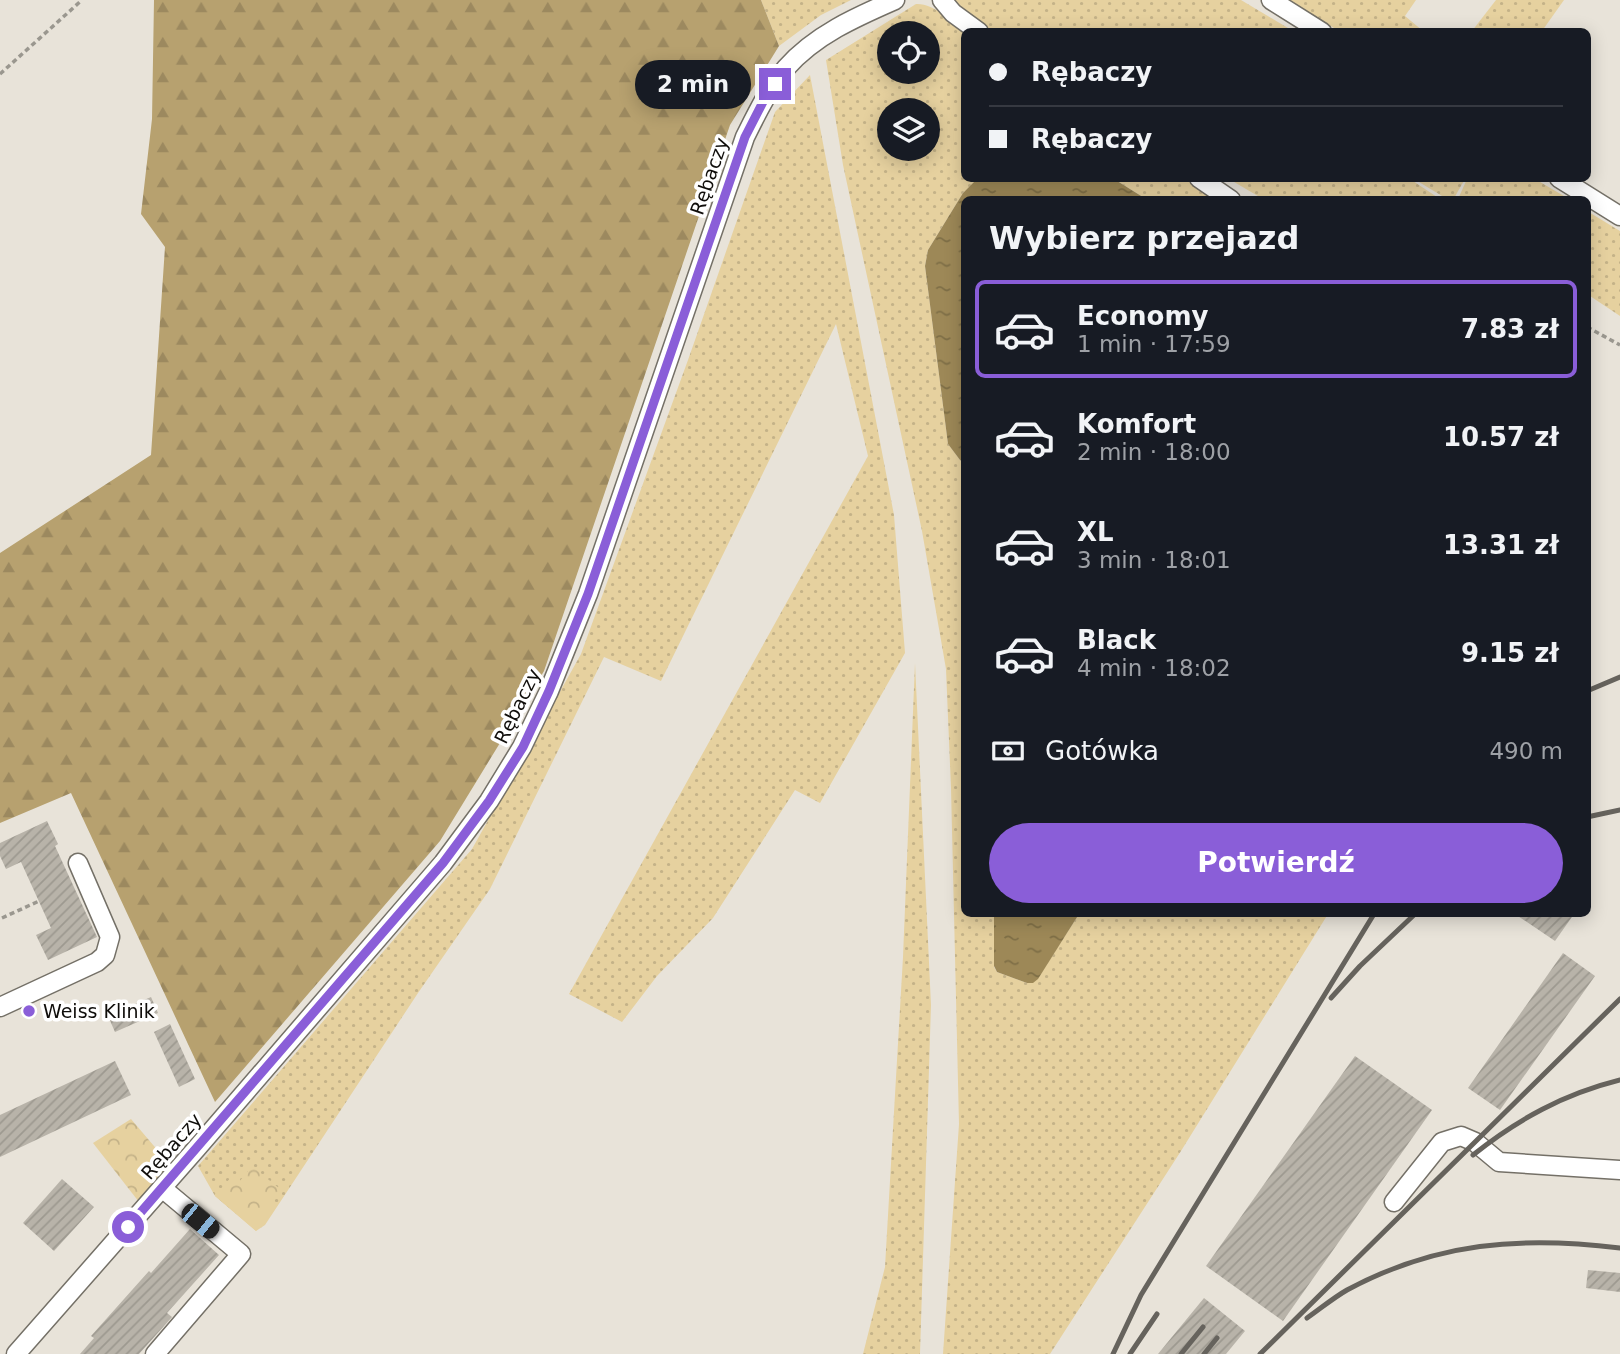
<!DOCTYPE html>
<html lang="pl">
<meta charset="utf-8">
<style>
:root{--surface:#171b24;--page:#20242c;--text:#f1f3f6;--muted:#9ea1a6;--line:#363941;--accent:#8a5ed8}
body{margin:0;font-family:"DejaVu Sans",sans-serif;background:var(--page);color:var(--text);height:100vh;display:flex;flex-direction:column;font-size:26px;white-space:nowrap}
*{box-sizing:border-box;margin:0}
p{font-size:23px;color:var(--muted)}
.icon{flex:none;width:38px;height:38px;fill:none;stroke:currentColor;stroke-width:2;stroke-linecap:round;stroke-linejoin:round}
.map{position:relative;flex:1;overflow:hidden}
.side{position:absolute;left:961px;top:196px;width:630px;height:721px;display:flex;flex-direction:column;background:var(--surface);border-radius:10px;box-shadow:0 4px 18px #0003}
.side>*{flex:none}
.guide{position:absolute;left:961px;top:28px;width:630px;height:154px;border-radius:10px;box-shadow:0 4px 18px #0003;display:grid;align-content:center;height:154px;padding:0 28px;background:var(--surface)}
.tools{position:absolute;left:877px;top:21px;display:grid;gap:14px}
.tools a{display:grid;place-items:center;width:63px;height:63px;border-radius:50%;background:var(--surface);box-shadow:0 4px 18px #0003;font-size:35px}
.end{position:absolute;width:32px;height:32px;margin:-16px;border:9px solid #8a5ed8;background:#fff;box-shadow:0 0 0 4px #fff}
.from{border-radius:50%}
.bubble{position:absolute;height:49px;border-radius:24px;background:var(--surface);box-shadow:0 4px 18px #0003;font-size:23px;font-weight:800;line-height:49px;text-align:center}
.car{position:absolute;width:21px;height:42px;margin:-21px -10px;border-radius:9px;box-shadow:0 0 5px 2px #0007;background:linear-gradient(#222 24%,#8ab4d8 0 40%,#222 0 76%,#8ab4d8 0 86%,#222 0)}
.guide b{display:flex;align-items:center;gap:24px;height:66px;font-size:26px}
.guide b+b{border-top:2px solid var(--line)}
.guide i{width:18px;height:18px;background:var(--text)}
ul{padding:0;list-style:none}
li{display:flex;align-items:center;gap:21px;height:98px;margin:0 14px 10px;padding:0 14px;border:4px solid transparent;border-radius:10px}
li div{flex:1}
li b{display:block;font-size:26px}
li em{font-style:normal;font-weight:800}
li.active{border-color:var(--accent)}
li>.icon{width:63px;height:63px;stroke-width:1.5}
h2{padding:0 28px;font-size:32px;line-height:84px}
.pay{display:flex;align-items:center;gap:18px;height:77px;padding:0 28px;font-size:26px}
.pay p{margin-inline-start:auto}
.primary-button{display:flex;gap:14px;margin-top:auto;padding:14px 28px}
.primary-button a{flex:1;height:80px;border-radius:42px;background:var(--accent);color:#fff;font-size:28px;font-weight:800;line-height:80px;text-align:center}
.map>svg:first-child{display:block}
.grass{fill:url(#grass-dots);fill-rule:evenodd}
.forest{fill:url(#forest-firs)}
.park{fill:url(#park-crowns)}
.water{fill:url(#water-ripples)}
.building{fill:url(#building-hatch)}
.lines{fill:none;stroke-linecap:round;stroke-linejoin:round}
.minor-casing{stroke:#747067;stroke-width:21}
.path{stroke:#9a978f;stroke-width:3.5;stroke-dasharray:5 3.5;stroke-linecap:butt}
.minor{stroke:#fff;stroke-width:18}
.rail{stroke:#66635d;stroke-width:5}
.route{stroke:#8a5ed8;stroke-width:9}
.poi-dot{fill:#8a5ed8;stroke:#fff;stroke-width:2.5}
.labels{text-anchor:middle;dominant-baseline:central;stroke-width:7;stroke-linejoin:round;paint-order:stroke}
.street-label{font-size:19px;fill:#0f0d0a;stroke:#fff}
.poi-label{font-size:19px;fill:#0f0d0a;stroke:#fff;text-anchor:start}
</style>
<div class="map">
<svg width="1620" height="1354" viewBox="0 0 1620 1354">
<defs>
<pattern id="grass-dots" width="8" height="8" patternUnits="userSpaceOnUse" patternTransform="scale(1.75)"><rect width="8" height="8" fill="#e6d19f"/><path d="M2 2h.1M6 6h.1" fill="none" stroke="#c4b288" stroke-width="1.8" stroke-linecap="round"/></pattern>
<pattern id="forest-firs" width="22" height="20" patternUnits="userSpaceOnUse" patternTransform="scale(1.75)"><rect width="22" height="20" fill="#b7a16f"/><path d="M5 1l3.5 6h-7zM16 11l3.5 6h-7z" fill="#9c895f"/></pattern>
<pattern id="park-crowns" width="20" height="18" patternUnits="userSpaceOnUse" patternTransform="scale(1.75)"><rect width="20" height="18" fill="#e6d19f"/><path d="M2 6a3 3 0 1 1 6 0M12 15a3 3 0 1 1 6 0" fill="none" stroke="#c4b288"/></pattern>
<pattern id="water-ripples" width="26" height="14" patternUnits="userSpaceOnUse" patternTransform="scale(1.75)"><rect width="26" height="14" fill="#9d8857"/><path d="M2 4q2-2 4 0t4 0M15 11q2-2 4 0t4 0" fill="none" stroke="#7e6e46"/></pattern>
<pattern id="building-hatch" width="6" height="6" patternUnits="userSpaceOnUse" patternTransform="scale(1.75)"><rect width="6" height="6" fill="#b8b3a9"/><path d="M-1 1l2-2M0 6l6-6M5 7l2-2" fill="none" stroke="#9d9990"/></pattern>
</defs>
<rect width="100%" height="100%" fill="#e8e3d9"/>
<g class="grass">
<path d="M 761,0 L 851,0 L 821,15 L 779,46 Z"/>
<path d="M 954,0 L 1241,0 L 1293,31 L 990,31 L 962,11 Z"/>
<path d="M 1288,0 L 1416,0 L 1405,16 L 1423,31 L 1339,31 Z"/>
<path d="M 1496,0 L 1564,0 L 1542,31 L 1472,31 Z"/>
<path d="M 916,4 C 934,3 952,22 966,31 L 964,32 L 964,178 L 978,179 L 963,193 L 928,250 L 925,266 L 948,444 L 960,460 L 964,463 L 964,914 L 994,914 L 994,967 L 997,972 L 1027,983 L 1038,978 L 1079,914 L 1328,914 L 1181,1151 L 1050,1354 L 943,1354 L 959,1124 L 951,788 L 946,669 L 922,531 L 843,165 L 826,60 ZM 889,33 L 928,33 L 928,72 L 889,72 ZM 889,110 L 928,110 L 928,149 L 889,149 Z"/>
<path d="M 810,75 L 894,515 L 905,653 L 820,803 L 795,790 L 713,918 L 657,976 L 622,1022 L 569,994 L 868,456 L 836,324 L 661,681 L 604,657 L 490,889 L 418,993 L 265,1225 L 256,1231 L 215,1196 L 198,1166 L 472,849 L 524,756 L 581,654 L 688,360 L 775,112 Z"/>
<path d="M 1114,179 L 1186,179 L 1217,199 L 1146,199 Z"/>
<path d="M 1229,179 L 1410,179 L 1440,199 L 1263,199 Z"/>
<path d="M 1414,179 L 1465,179 L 1453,200 L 1447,199 Z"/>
<path d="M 1467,179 L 1535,179 L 1569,199 L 1458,199 Z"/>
<path d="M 1587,211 L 1620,231 L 1620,316 L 1587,294 Z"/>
<path d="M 915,663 L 931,1005 L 920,1354 L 863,1354 L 885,1267 L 903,957 Z"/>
</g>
<path class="forest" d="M 154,0 L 761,0 L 779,46 L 730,125 L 544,671 L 440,841 L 215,1102 L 71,793 L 0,823 L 0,553 L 151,455 L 165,247 L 141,214 L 152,119 Z"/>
<g class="park">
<path d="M 131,1119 L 171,1166 L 139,1202 L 93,1143 Z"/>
<path d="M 252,1166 L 280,1189 L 270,1201 L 276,1206 L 256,1231 L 215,1196 L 232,1176 L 239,1182 Z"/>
</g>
<g class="water">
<path d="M 978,178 L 1114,179 L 1146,199 L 964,200 L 964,463 L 960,460 L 948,444 L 925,266 L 928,250 L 963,193 Z"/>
<path d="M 994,914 L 1079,914 L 1038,979 L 1033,983 L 1027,983 L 997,972 L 994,966 Z"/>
</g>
<g class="building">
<path d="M 47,821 L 58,844 L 55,846 L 97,937 L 48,960 L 36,935 L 51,928 L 21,862 L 6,869 L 0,856 L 0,843 Z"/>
<path d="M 1515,914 L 1574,914 L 1555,941 Z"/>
<path d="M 1563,953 L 1595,976 L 1500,1110 L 1468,1088 Z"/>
<path d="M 151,997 L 158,1013 L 115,1032 L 108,1016 Z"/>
<path d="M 170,1024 L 195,1079 L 179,1087 L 154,1032 Z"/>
<path d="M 1355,1056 L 1432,1110 L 1283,1321 L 1206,1266 Z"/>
<path d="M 115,1061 L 131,1095 L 0,1157 L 0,1115 Z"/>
<path d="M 62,1179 L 94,1207 L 54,1251 L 23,1223 Z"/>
<path d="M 190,1229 L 219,1255 L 167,1313 L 172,1317 L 139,1354 L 80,1354 L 94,1338 L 91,1336 L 149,1271 L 151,1273 Z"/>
<path d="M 1588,1270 L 1620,1273 L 1620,1292 L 1586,1288 Z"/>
<path d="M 1204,1298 L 1245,1331 L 1226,1354 L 1158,1354 Z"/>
</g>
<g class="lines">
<defs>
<g id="minor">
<path d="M 942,0 L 953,13 L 979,32"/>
<path d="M 1271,0 L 1322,32"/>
<path d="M 1199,178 L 1231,200"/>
<path d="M 1559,178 L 1620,216"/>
<path d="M 0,1007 L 97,962 L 105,955 L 110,937 L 78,863"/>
<path d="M 1394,1202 L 1442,1142 L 1461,1136 L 1475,1142 L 1499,1162 L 1620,1170"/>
<path d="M 16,1354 L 197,1148 L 443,863 L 489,801 L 522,747 L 549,691 L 588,594 L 745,137 C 757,113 769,88 786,68 C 815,35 856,17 895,0"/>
<path d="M 155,1354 L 241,1254 L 162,1188"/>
</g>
</defs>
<use href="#minor" class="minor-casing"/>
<g class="path">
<path d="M 0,74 L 82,0"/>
<path d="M 1587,327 L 1620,345"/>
<path d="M 2,918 L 39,901"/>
</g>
<use href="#minor" class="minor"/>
<g class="rail">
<path d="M 1587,691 L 1620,677"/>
<path d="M 1587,817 L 1620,810"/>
<path d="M 1331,998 L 1360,966 L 1415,914"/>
<path d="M 1473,1155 C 1518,1119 1564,1094 1620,1080"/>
<path d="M 1307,1318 C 1320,1309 1333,1298 1347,1290 C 1436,1242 1521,1236 1620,1248"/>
<path d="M 1113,1354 L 1141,1295 L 1374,914"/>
<path d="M 1130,1354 L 1157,1314"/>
<path d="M 1181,1354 L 1203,1327"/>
<path d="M 1204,1354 L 1217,1338"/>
<path d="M 1260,1354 L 1620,999"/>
</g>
</g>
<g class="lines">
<path class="route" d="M 128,1227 L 443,863 L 489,801 L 523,747 L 549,691 L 588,594 L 745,137 L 764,100 L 775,84"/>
</g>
<circle class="poi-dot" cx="29" cy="1011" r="7"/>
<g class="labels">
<g class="street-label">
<text transform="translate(709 176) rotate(-71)">Rębaczy</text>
<text transform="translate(517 706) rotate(-64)">Rębaczy</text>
<text transform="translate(171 1146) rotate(-49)">Rębaczy</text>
</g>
<g class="poi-label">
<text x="43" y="1011">Weiss Klinik</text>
</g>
</g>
</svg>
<div class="tools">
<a><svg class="icon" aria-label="locate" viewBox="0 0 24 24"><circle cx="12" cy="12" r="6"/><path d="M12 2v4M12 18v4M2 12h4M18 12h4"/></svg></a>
<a><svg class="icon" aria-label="layers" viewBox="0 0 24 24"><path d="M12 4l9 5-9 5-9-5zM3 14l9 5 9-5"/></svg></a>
</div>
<i class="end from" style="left:128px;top:1227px"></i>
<i class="end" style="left:775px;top:84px"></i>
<div class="bubble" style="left:635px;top:60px;width:116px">2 min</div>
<i class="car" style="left:200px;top:1221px;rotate:129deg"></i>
<div class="guide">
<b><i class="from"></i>Rębaczy</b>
<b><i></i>Rębaczy</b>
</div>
<section class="side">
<h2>Wybierz przejazd</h2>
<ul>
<li class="active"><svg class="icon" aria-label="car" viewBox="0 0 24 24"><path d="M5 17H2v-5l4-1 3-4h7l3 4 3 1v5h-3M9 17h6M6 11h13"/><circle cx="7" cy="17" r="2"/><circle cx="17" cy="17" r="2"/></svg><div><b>Economy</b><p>1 min · 17:59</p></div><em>7.83 zł</em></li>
<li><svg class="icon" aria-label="car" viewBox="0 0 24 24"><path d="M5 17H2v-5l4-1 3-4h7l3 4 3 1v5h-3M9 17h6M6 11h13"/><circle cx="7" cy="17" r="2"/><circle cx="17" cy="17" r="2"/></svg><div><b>Komfort</b><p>2 min · 18:00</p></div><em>10.57 zł</em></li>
<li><svg class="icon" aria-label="car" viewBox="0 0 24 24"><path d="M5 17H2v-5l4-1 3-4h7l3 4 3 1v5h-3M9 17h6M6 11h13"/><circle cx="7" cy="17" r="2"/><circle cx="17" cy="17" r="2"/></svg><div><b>XL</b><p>3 min · 18:01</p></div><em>13.31 zł</em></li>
<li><svg class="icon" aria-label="car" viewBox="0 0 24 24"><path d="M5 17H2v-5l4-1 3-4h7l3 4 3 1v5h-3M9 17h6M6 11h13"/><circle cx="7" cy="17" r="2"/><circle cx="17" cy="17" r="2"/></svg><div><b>Black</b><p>4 min · 18:02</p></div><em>9.15 zł</em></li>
</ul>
<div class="pay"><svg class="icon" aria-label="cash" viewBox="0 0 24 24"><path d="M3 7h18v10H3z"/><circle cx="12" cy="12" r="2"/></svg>Gotówka<p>490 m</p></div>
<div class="primary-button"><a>Potwierdź</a></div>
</section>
</div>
